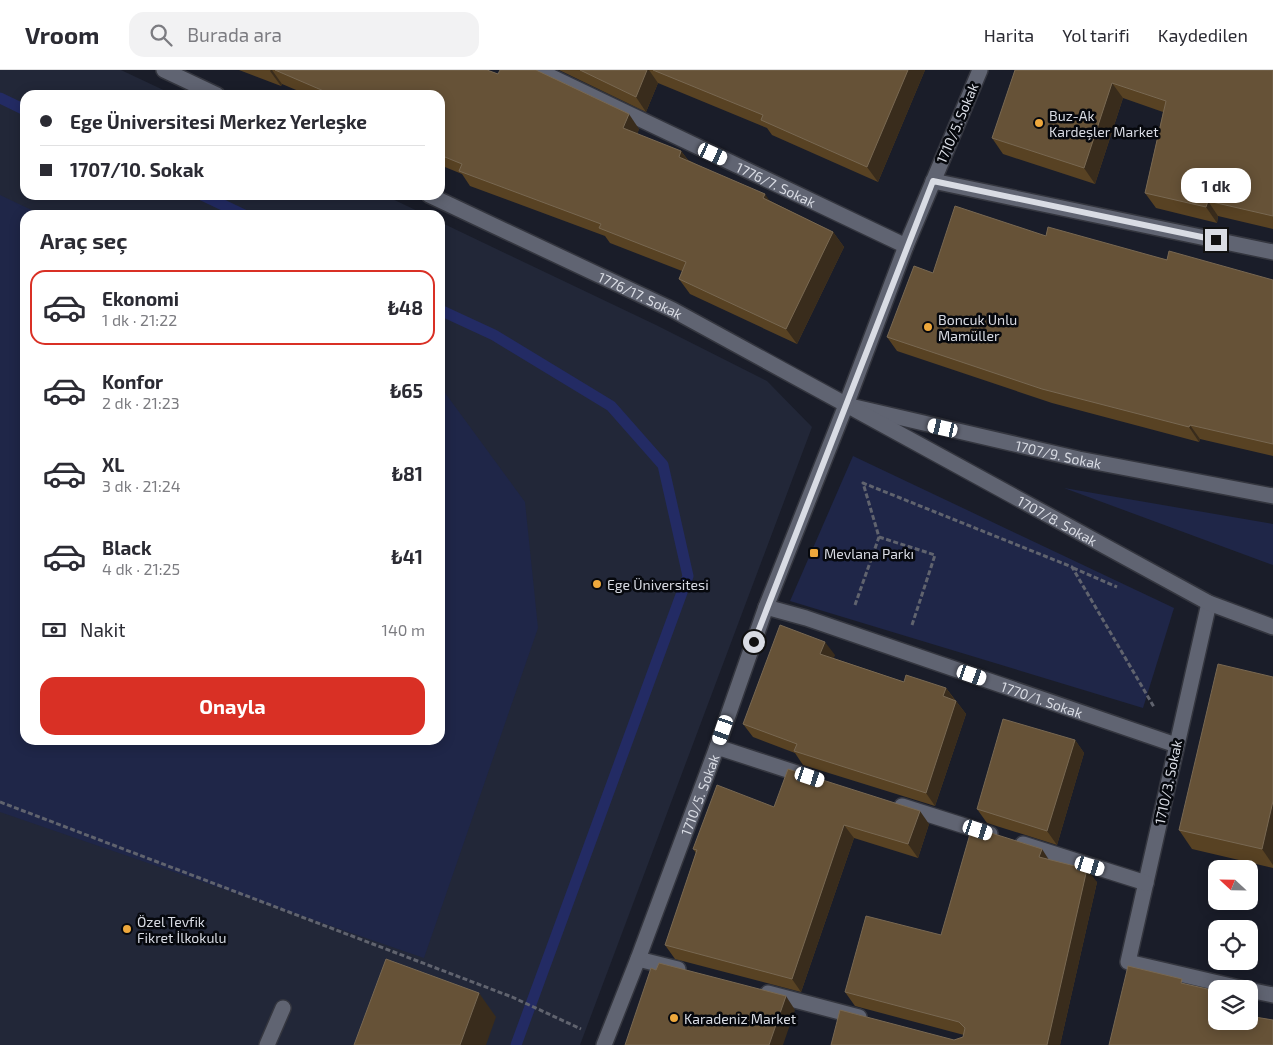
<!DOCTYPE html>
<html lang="tr">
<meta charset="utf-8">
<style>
:root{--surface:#fff;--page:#f2f2f3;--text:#2b2b33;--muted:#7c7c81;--line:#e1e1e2;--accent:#d93025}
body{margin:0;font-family:"Exo 2",sans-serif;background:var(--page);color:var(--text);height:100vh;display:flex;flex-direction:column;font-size:19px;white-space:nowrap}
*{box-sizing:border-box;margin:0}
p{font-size:16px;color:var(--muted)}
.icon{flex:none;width:28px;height:28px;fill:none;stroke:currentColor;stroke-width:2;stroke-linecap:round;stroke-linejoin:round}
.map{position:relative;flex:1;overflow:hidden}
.details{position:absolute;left:20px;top:140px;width:425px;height:535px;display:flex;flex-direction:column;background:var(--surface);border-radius:15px;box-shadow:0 2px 12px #0003}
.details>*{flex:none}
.hud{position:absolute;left:20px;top:20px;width:425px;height:110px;border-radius:15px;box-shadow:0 2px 12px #0003;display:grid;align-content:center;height:110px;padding:0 20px;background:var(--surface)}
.needle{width:32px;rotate:292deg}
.controls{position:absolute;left:1208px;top:790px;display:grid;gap:10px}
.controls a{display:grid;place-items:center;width:50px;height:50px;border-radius:10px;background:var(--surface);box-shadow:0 2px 12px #0003;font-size:25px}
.end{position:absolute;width:22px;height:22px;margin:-11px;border:6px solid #d9dce4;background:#111;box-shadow:0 0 0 2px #111}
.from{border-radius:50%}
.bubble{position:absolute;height:35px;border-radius:15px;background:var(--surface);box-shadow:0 2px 12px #0003;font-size:16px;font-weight:700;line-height:35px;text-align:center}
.car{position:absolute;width:15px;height:30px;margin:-15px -8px;border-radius:6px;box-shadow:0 0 4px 1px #0007;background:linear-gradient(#fff 24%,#345 0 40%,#fff 0 76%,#345 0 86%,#fff 0)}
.hud b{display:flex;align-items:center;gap:18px;height:48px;font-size:19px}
.hud b+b{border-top:1px solid var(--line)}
.hud i{width:12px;height:12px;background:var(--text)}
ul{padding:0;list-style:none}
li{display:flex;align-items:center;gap:15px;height:75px;margin:0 10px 8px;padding:0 10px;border:2px solid transparent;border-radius:15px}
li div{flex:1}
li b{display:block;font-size:19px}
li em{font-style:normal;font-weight:700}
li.current{border-color:var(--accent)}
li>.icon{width:45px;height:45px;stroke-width:1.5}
h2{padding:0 20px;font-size:22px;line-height:60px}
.pay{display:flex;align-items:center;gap:12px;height:55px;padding:0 20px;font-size:19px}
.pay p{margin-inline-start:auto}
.cta{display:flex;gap:10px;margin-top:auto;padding:10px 20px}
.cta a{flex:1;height:58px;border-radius:15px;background:var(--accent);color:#fff;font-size:20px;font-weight:700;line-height:58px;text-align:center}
header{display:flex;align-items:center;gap:30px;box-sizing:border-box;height:70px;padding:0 25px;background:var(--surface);border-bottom:1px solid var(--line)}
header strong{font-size:24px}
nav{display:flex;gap:28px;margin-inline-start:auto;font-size:18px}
.search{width:350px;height:45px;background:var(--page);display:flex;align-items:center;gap:12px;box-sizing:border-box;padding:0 18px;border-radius:15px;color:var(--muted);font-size:19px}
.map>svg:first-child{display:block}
.built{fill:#222738}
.green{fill:#1f2648}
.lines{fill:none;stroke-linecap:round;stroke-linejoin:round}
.stream{stroke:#232b64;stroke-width:11}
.lane-casing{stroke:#34363f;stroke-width:18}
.street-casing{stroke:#34363f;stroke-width:18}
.secondary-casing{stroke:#34363f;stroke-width:18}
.path{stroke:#60636e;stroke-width:3;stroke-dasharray:5 2.5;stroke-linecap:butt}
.lane{stroke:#606472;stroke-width:15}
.street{stroke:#606472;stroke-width:15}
.secondary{stroke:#606472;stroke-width:15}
.wall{fill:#584223}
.shaded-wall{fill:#392c1c}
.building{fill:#665237;stroke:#786852}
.route{stroke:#d9dce4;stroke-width:6}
.poi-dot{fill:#eea83c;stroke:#06080d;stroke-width:2}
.labels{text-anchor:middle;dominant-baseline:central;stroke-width:5;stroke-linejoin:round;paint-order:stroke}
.poi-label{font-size:14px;fill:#d9dce4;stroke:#06080d;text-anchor:start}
.street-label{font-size:14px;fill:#d9dce4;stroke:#06080d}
</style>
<header>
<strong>Vroom</strong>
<div class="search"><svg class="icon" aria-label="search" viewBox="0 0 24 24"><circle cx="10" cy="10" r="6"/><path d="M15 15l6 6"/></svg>Burada ara</div>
<nav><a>Harita</a><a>Yol tarifi</a><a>Kaydedilen</a></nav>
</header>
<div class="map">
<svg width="1273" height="975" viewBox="0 0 1273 975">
<rect width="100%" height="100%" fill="#1a1d29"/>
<path class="built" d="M 0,0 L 121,0 L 174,25 L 25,25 L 25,125 L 384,125 L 426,145 L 25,145 L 25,670 L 440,670 L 440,152 L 656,255 L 767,311 L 812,357 L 580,975 L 0,975 Z"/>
<g class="green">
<path d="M 0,125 L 42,145 L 25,145 L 25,670 L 440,670 L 440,316 L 525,432 L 538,558 L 424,888 L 0,742 Z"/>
<path d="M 853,386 L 1174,538 L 1143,638 L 790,531 Z"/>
<path d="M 1064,418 L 1273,454 L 1273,495 Z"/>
</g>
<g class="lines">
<g class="stream">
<path d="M 0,28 L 25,40"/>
<path d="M 202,125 L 244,145"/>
<path d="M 440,240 L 494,265 L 611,336 L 663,395 L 688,506 L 516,975"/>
</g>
<defs>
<path id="lane" d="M 267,975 L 283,938"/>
<g id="street">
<path id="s1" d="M 537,0 L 906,176"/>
<path id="s2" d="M 980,0 L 906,176 L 846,335 L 1079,389 L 1273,426"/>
<path d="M 933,111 L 1273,182"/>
<path d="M 1209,533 L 1128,892 L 1244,919"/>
<path id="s3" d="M 766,537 L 806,548 L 1176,675"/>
<path d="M 717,677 L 806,706"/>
<path d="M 902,736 L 990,764"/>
<path d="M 1023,774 L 1146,813"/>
<path d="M 638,889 L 678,899"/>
<path d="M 1249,920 L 1273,925"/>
<path d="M 768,923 L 859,947"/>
</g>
<g id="secondary">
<path d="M 164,0 L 217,25"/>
<path id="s4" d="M 429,125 L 673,240 L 1209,533 L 1273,557"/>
<path id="s5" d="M 604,975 L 638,889 L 717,677 L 766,537 L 846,335"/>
</g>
</defs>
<use href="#lane" class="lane-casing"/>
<use href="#street" class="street-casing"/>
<use href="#secondary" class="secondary-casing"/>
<g class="path">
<path d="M 879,467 L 935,485 L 912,555"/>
<path d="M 1073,498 L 1117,517"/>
<path d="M 855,535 L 879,467 L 863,413 L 1072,497 L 1154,637"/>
<path d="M 0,732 L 512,927 L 581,959"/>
</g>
<use href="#lane" class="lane"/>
<use href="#street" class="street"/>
<use href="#secondary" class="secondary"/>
</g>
<g class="wall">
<path d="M 239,0 L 487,0 L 639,59 L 637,64 L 681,81 L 688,90 L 833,162 L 844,177 L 797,274 L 690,224 L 679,209 L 682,201 L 610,173 L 605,166 L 470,116 L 462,104 L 440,95 L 440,25 L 308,25 L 282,14 L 281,16 Z"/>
<path d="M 559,0 L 925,0 L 878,112 L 772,65 L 767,58 L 658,13 L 646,42 Z"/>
<path d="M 1015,0 L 1273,0 L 1273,159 L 1218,146 L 1217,153 L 1156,138 L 1145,123 L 1163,42 L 1123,28 L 1095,114 L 1003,84 L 992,68 Z"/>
<path d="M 1046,166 L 1273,210 L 1273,386 L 1200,369 L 1199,372 L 1052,333 L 897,281 L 887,267 L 933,203 Z"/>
<path d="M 835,585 L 833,588 L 904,612 L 946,618 L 966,644 L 935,736 L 803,695 L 795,683 L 753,667 L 743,654 Z"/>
<path d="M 1273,607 L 1273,798 L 1192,779 L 1179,760 Z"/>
<path d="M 1075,670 L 1084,683 L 1057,775 L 987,753 L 977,739 Z"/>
<path d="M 774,737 L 929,754 L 918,788 L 854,768 L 801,922 L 675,889 L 665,875 L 696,783 L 693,779 Z"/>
<path d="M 1049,790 L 1097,812 L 1060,975 L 831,975 L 954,970 L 963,967 L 964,965 L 855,936 L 845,922 L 941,865 Z"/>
</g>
<g class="shaded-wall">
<path d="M 271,0 L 272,0 L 282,14 L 281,16 L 270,1 Z"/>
<path d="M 647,0 L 649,0 L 658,13 L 646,42 L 636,27 Z"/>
<path d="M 908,0 L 925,0 L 878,112 L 867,97 Z"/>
<path d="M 1112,13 L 1123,28 L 1095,114 L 1084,98 Z"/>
<path d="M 629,44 L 639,59 L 634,73 L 623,58 Z"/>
<path d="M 681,81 L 692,96 L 679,87 Z"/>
<path d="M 765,124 L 775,139 L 763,128 Z"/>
<path d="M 1208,131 L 1218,146 L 1217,153 L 1206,137 Z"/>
<path d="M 833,162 L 844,177 L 797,274 L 786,259 Z"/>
<path d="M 1190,355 L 1200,369 L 1199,372 L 1189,357 Z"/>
<path d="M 825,572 L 835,585 L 830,598 L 820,584 Z"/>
<path d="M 946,618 L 956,632 L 943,626 Z"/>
<path d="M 956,631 L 966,644 L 935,736 L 926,723 Z"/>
<path d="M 1075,670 L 1084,683 L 1057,775 L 1047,761 Z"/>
<path d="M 1273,731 L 1273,795 L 1262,779 Z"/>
<path d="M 920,741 L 929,754 L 918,788 L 908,774 Z"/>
<path d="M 844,755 L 854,768 L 801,922 L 792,909 Z"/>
<path d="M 1042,779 L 1051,793 L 1039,787 Z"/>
<path d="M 1087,799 L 1097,812 L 1060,975 L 1047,975 Z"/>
<path d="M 479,923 L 496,947 L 486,975 L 460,975 Z"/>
<path d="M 786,926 L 795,940 L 783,975 L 769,975 Z"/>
<path d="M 1249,932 L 1256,942 L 1252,958 L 1249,951 Z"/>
</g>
<g class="building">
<path d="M 275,0 L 487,0 L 498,4 L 500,0 L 536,0 L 629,44 L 623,58 L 681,81 L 679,87 L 765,124 L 763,128 L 833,162 L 786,259 L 679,209 L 686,192 L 599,158 L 601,154 L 459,101 L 462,94 L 440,85 L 440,25 L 333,25 Z"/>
<path d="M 580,0 L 647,0 L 636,27 Z"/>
<path d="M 653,0 L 908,0 L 867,97 L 761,50 L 763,45 Z"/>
<path d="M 1015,0 L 1273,0 L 1273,146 L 1208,131 L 1206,137 L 1145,123 L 1166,31 L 1112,13 L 1084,98 L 992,68 Z"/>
<path d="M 955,136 L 1046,166 L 1048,157 L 1167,190 L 1169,181 L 1273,210 L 1273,374 L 1190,355 L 1189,357 L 1042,319 L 887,267 L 914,196 L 933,203 Z"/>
<path d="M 780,555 L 825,572 L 820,584 L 904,612 L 906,605 L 946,618 L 943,626 L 956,631 L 926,723 L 794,681 L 797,674 L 743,654 Z"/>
<path d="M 1218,594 L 1273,607 L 1273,731 L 1262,779 L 1179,760 Z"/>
<path d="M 1003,649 L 1075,670 L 1047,761 L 977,739 Z"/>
<path d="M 788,699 L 920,741 L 908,774 L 844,755 L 792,909 L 665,875 L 697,780 L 693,779 L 717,715 L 774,737 Z"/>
<path d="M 972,757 L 1042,779 L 1039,787 L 1087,799 L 1047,975 L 831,975 L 840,940 L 954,970 L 963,967 L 965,958 L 959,952 L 845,922 L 866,846 L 941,865 Z"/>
<path d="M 386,889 L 479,923 L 460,975 L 354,975 Z"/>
<path d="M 659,893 L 786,926 L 769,975 L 625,975 L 651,898 L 656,900 Z"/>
<path d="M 1128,896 L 1182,909 L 1181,913 L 1216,921 L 1216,951 L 1249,951 L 1249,946 L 1273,950 L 1273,975 L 1109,975 Z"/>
</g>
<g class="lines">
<path class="route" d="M 754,572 L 933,111 L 1216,170"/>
</g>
<g class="poi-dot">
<circle cx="1039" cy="53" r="5"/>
<circle cx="928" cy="257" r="5"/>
<rect x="809" y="478" width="10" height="10" rx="2.5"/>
<circle cx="597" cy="514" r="5"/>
<circle cx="127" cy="859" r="5"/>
<circle cx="674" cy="948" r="5"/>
</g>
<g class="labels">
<g class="poi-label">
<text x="1049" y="45">Buz-Ak<tspan x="1049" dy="16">Kardeşler Market</tspan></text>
<text x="938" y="249">Boncuk Unlu<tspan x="938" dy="16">Mamüller</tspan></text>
<text x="824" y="483">Mevlana Parkı</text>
<text x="607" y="514">Ege Üniversitesi</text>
<text x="137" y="851">Özel Tevfik<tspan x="137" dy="16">Fikret İlkokulu</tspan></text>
<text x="684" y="948">Karadeniz Market</text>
</g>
<g class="street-label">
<text transform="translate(957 53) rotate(-67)">1710/5. Sokak</text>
<text stroke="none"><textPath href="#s1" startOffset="265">1776/7. Sokak</textPath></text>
<text stroke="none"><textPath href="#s4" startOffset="234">1776/17. Sokak</textPath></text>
<text stroke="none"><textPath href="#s2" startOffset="579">1707/9. Sokak</textPath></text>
<text stroke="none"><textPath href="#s4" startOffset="708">1707/8. Sokak</textPath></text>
<text stroke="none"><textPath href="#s3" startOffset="291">1770/1. Sokak</textPath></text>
<text transform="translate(1168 712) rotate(-78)">1710/3. Sokak</text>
<text stroke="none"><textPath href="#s5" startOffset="268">1710/5. Sokak</textPath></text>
</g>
</g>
</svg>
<div class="controls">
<a><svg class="needle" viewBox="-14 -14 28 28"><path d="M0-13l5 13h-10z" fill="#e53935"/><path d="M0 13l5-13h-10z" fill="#7c7c81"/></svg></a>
<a><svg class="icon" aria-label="locate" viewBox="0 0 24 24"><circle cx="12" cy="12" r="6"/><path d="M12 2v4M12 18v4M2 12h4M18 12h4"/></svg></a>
<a><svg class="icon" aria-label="layers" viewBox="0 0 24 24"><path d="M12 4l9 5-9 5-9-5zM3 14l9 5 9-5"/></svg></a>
</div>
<i class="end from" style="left:754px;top:572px"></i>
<i class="end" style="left:1216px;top:170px"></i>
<div class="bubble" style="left:1181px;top:98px;width:70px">1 dk</div>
<i class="car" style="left:713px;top:84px;rotate:115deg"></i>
<i class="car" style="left:943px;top:358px;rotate:283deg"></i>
<i class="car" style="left:972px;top:605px;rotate:109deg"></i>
<i class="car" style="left:723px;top:660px;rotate:199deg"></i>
<i class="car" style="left:810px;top:707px;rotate:108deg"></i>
<i class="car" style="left:978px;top:760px;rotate:108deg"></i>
<i class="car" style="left:1090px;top:796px;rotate:107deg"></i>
<div class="hud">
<b><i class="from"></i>Ege Üniversitesi Merkez Yerleşke</b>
<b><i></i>1707/10. Sokak</b>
</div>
<section class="details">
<h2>Araç seç</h2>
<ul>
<li class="current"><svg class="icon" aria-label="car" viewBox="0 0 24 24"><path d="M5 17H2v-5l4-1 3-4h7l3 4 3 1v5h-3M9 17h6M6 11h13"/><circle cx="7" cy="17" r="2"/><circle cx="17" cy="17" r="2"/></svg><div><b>Ekonomi</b><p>1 dk · 21:22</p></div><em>₺48</em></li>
<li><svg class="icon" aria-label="car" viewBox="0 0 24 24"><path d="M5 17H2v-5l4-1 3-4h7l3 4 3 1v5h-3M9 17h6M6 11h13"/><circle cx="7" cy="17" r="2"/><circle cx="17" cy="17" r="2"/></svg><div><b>Konfor</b><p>2 dk · 21:23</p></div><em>₺65</em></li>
<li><svg class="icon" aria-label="car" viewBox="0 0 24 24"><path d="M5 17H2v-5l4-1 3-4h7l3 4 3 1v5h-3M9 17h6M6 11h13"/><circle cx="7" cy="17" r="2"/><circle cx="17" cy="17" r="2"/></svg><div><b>XL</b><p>3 dk · 21:24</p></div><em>₺81</em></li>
<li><svg class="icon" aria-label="car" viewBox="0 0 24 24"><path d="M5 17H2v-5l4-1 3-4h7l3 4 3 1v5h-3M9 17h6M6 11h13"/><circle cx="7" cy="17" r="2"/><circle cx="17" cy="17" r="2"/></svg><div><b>Black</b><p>4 dk · 21:25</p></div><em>₺41</em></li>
</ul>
<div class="pay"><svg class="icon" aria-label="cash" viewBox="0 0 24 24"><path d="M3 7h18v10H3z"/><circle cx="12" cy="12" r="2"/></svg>Nakit<p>140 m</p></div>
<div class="cta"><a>Onayla</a></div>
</section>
</div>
